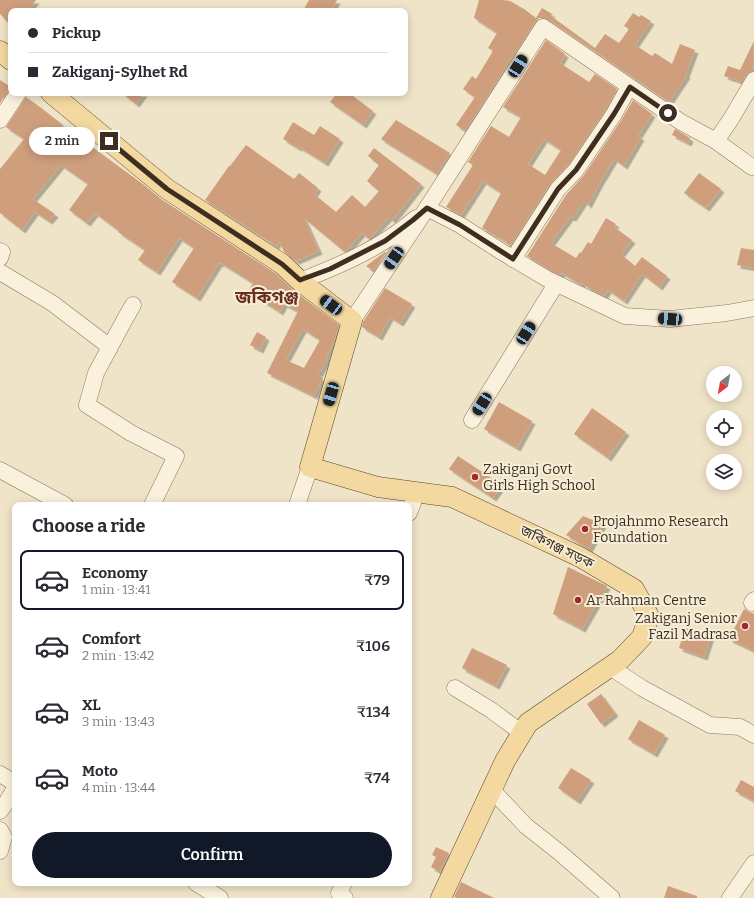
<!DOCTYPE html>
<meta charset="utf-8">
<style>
:root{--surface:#fff;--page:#f7f7f7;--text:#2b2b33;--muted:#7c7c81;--line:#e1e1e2;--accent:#111827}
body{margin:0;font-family:Bitter,"Noto Sans Bengali",serif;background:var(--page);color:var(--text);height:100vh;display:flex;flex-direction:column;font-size:15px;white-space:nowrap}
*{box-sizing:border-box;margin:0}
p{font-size:13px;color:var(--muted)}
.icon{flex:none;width:22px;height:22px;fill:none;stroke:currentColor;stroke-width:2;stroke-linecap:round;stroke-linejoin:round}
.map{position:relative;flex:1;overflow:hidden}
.side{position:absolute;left:12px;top:502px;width:400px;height:384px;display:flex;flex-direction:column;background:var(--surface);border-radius:8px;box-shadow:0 2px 10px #0003}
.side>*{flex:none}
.guide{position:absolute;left:8px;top:8px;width:400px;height:88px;border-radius:8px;box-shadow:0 2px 10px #0003;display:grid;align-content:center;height:88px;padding:0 20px;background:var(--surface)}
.needle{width:26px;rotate:211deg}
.buttons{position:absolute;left:706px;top:366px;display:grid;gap:8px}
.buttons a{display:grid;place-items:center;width:36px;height:36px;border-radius:50%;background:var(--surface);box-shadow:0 2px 10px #0003;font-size:20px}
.end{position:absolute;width:18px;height:18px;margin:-9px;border:5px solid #3d2e20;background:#fff;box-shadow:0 0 0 2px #fff}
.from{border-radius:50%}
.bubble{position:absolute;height:28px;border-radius:14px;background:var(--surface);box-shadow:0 2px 10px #0003;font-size:13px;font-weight:600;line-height:28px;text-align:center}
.car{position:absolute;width:12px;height:24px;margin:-12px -6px;border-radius:5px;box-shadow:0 0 3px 1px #0007;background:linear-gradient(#222 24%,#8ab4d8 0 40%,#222 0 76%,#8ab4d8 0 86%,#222 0)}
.guide b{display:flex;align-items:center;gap:14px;height:38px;font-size:15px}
.guide b+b{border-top:1px solid var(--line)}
.guide i{width:10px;height:10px;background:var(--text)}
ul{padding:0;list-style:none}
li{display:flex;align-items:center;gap:12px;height:60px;margin:0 8px 6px;padding:0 12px;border:2px solid transparent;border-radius:8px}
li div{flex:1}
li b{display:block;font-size:15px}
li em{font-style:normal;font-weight:600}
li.active{border-color:var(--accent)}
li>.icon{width:36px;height:36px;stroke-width:1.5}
h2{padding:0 20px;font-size:18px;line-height:48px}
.cta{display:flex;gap:8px;margin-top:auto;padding:8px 20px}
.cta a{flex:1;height:46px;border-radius:24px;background:var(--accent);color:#fff;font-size:16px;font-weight:600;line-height:46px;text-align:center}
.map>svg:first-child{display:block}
.building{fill:#cf9f7d;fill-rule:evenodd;filter:url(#shadow)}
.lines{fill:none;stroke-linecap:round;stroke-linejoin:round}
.minor-casing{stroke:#8d765c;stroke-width:17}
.major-casing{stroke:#5b4430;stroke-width:21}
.minor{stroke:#faf1dc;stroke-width:16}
.major{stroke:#f3d9a0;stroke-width:20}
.route{stroke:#3d2e20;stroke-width:5}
.poi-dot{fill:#9e2a2b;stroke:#f7eed8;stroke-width:1.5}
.labels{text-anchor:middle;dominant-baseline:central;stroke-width:4;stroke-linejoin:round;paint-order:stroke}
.poi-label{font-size:14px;fill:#3d2e20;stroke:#f7eed8;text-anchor:start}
.street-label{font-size:14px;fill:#3d2e20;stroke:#f7eed8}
.district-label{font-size:18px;font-weight:bold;fill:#6b2e1e;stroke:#f7eed8}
</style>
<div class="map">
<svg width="754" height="898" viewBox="0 0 754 898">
<defs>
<filter id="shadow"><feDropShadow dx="3.5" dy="3.5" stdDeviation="0" flood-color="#0004"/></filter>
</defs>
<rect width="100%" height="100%" fill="#f0e4c8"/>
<g class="building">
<path d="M 0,0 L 36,0 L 28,11 L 11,11 L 11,26 L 0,14 Z"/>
<path d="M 309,0 L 337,0 L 331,11 L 303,11 Z"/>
<path d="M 479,0 L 503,0 L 510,1 L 524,9 L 536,18 L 542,8 L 552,14 L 551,16 L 595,48 L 605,34 L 619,43 L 629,29 L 624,26 L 633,13 L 639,17 L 641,15 L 651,21 L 635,45 L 652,56 L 655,53 L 672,64 L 680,44 L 695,50 L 686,74 L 687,75 L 669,102 L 548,19 L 544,18 L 539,18 L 535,22 L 465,131 L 456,125 L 475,97 L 463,89 L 472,76 L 476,79 L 493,51 L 488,48 L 497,33 L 474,18 Z"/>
<path d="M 546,40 L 565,54 L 560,63 L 589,82 L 595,74 L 617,89 L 606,109 L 569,164 L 550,184 L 510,246 L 506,243 L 507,242 L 482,228 L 501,193 L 483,181 L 461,215 L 446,207 L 473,165 L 468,162 L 491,126 L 509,137 L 521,117 L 503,107 ZM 544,139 L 561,150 L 545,175 L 528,164 Z"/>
<path d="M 754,41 L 753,71 L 749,72 L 746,75 L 742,82 L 724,76 L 728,66 L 740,70 Z"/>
<path d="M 0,80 L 11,87 L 0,103 Z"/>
<path d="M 122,93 L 144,93 L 136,104 Z"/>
<path d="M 337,93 L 349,93 L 373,111 L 363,125 L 330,102 Z"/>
<path d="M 26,97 L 40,107 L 63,125 L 58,130 L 86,152 L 91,146 L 144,185 L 161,199 L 275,273 L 293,290 L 339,325 L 333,345 L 326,356 L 328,357 L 318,376 L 323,378 L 314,396 L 267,373 L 298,311 L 284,304 L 280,312 L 248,292 L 253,283 L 221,263 L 220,264 L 219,263 L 197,298 L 172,282 L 194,248 L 179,238 L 157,272 L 138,260 L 145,250 L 118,232 L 119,231 L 95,213 L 87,223 L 69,210 L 88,184 L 61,165 L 33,199 L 55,214 L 49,221 L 35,212 L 22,230 L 0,213 L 0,169 L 24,139 L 6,127 ZM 303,329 L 320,340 L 304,368 L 286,360 Z"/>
<path d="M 633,100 L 652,114 L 638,136 L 641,137 L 624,166 L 614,159 L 599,184 L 588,205 L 584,201 L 573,218 L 570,217 L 551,243 L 576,258 L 580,252 L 581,253 L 588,242 L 591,244 L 606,218 L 616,224 L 614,227 L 632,240 L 621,254 L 635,266 L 642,257 L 667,276 L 659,287 L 642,274 L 624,301 L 608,290 L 604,296 L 589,288 L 582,283 L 581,285 L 580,284 L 562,273 L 560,275 L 553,272 L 527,256 L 566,195 L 584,175 L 622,119 Z"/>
<path d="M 396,120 L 450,153 L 437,174 L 381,139 Z"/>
<path d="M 293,122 L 314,135 L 320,126 L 340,139 L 325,163 L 299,147 L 298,148 L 283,139 Z"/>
<path d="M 675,129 L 690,138 L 688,143 L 672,135 Z"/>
<path d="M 246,145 L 294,179 L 299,173 L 318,188 L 314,194 L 336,212 L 352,195 L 365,207 L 379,191 L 367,181 L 379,165 L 368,156 L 374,148 L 421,184 L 400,211 L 392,220 L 389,217 L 369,239 L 362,233 L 345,252 L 304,218 L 319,251 L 296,261 L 284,252 L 279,241 L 276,246 L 205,200 L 229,166 L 230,166 Z"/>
<path d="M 699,173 L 721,189 L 706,208 L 684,193 Z"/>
<path d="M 741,248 L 754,250 L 754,268 L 737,265 Z"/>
<path d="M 385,252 L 387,252 L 373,271 L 366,266 Z"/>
<path d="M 385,288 L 412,304 L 400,323 L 390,317 L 379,337 L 362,327 L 363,322 Z"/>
<path d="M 257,332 L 266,337 L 260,350 L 250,345 Z"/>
<path d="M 499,402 L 532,421 L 517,448 L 484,429 Z"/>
<path d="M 592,408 L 626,432 L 608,458 L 574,434 Z"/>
<path d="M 458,456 L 502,485 L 493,498 L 449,469 Z"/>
<path d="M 583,516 L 603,524 L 589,549 L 566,535 Z"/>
<path d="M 568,567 L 607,586 L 582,629 L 553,614 Z"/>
<path d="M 744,609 L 754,614 L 754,651 L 729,639 Z"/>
<path d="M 685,628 L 711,636 L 704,657 L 679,648 Z"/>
<path d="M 472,648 L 507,665 L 496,686 L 462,668 Z"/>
<path d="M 601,694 L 615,713 L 601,724 L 587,704 Z"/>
<path d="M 639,720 L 665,735 L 654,754 L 628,739 Z"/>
<path d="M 571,768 L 591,780 L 577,801 L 558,788 Z"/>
<path d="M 741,780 L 754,787 L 754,801 L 735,791 Z"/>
<path d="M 436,847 L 449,853 L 440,872 L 431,867 L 436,857 L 432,855 Z"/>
<path d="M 461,882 L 494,898 L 457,898 L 454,897 Z"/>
<path d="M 668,886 L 697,896 L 697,898 L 664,898 Z"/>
</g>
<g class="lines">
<defs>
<g id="minor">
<path d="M 0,120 L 18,93"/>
<path d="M 716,141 L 731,119 L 754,80"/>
<path d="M 427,208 L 460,225 L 502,252 L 549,280 L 625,316 L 670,319 L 727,313 L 754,308"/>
<path d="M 0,251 L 2,252 L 0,258"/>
<path d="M 513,259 L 558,189 L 576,170 L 614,114 L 629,87"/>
<path d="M 0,272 L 52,303 L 110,347"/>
<path d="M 300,281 C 341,265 383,247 416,218"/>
<path d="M 133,305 L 125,319 L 96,373 L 87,405 L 131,433 L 176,456 L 152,505"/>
<path d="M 352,321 L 427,208 L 543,27 L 681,122 L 716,141 L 752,167"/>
<path d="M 472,420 L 556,284"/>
<path d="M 0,470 L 65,505"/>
<path d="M 297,505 L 310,467"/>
<path d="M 409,513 L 417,492"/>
<path d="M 752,603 L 754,600"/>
<path d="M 610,667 L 642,688 L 710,725 L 740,727 L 754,735"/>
<path d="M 455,688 L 491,710 L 522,733"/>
<path d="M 0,774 L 15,783"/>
<path d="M 492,790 L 526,826 L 559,852 L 612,898"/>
<path d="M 0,811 L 8,800 L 15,788"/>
<path d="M 0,830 L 4,837 L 0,851"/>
<path d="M 196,883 L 220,898"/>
<path d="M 344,883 L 339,893 L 345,898"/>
<path d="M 730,898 L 754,863"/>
</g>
<g id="major">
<path d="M 0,51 L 11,60"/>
<path d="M 51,93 L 167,189 L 282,264 L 300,281 L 352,321 L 310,467 L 378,487 L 452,497 L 580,557 L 634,589 L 649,616 L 642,637 L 620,660 L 528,723 L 505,761 L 441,898"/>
</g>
</defs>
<use href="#minor" class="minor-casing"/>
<use href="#major" class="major-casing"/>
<use href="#minor" class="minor"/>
<use href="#major" class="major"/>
</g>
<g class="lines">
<path class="route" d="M 109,141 L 167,189 L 282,264 L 300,280 L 330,269 L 385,241 L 413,220 L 427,208 L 460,225 L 513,259 L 558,189 L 576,170 L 614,114 L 630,87 L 668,113"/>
</g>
<g class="poi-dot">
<circle cx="475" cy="477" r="4"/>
<circle cx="585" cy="529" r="4"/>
<circle cx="578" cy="600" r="4"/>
<circle cx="745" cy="626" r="4"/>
</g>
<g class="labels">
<g class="poi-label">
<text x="483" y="469">Zakiganj Govt<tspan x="483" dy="16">Girls High School</tspan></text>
<text x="593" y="521">Projahnmo Research<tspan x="593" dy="16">Foundation</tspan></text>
<text x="586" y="600">Ar Rahman Centre</text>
<text x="737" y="618" text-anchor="end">Zakiganj Senior<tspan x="737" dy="16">Fazil Madrasa</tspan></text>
</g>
<g class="street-label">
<text transform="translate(557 547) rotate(26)">জকিগঞ্জ সড়ক</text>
</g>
<g class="district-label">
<text x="267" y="297">জকিগঞ্জ</text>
</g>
</g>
</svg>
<div class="buttons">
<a><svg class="needle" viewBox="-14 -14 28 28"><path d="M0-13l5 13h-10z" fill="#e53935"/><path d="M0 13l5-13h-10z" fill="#7c7c81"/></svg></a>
<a><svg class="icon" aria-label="locate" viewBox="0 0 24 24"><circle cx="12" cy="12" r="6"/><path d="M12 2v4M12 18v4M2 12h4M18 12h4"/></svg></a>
<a><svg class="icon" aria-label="layers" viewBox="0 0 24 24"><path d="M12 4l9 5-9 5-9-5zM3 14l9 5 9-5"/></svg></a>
</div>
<i class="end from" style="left:668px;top:113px"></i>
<i class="end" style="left:109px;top:141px"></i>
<div class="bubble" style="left:29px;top:127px;width:66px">2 min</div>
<i class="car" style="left:518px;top:66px;rotate:32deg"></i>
<i class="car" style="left:394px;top:258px;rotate:214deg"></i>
<i class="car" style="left:331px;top:305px;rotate:307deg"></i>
<i class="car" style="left:670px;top:319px;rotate:274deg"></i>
<i class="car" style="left:526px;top:333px;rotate:32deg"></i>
<i class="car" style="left:331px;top:394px;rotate:196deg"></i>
<i class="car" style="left:482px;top:404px;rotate:212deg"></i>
<div class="guide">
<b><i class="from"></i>Pickup</b>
<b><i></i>Zakiganj-Sylhet Rd</b>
</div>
<section class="side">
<h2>Choose a ride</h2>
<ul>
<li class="active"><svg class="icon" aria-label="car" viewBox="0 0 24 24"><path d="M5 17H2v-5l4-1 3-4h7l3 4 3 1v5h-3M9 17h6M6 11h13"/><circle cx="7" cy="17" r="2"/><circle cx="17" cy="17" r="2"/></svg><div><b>Economy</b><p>1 min · 13:41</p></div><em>₹79</em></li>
<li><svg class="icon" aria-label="car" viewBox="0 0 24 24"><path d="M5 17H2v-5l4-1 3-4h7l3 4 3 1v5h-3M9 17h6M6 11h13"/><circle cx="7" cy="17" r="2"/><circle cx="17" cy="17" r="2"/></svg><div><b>Comfort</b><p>2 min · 13:42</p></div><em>₹106</em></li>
<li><svg class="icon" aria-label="car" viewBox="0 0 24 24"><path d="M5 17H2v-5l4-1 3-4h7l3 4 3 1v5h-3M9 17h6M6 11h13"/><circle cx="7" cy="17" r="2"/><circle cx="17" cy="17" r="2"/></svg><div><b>XL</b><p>3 min · 13:43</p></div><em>₹134</em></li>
<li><svg class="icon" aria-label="car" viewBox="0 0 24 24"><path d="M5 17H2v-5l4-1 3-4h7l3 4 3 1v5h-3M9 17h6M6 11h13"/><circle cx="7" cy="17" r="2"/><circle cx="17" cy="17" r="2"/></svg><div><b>Moto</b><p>4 min · 13:44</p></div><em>₹74</em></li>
</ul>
<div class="cta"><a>Confirm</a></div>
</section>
</div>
